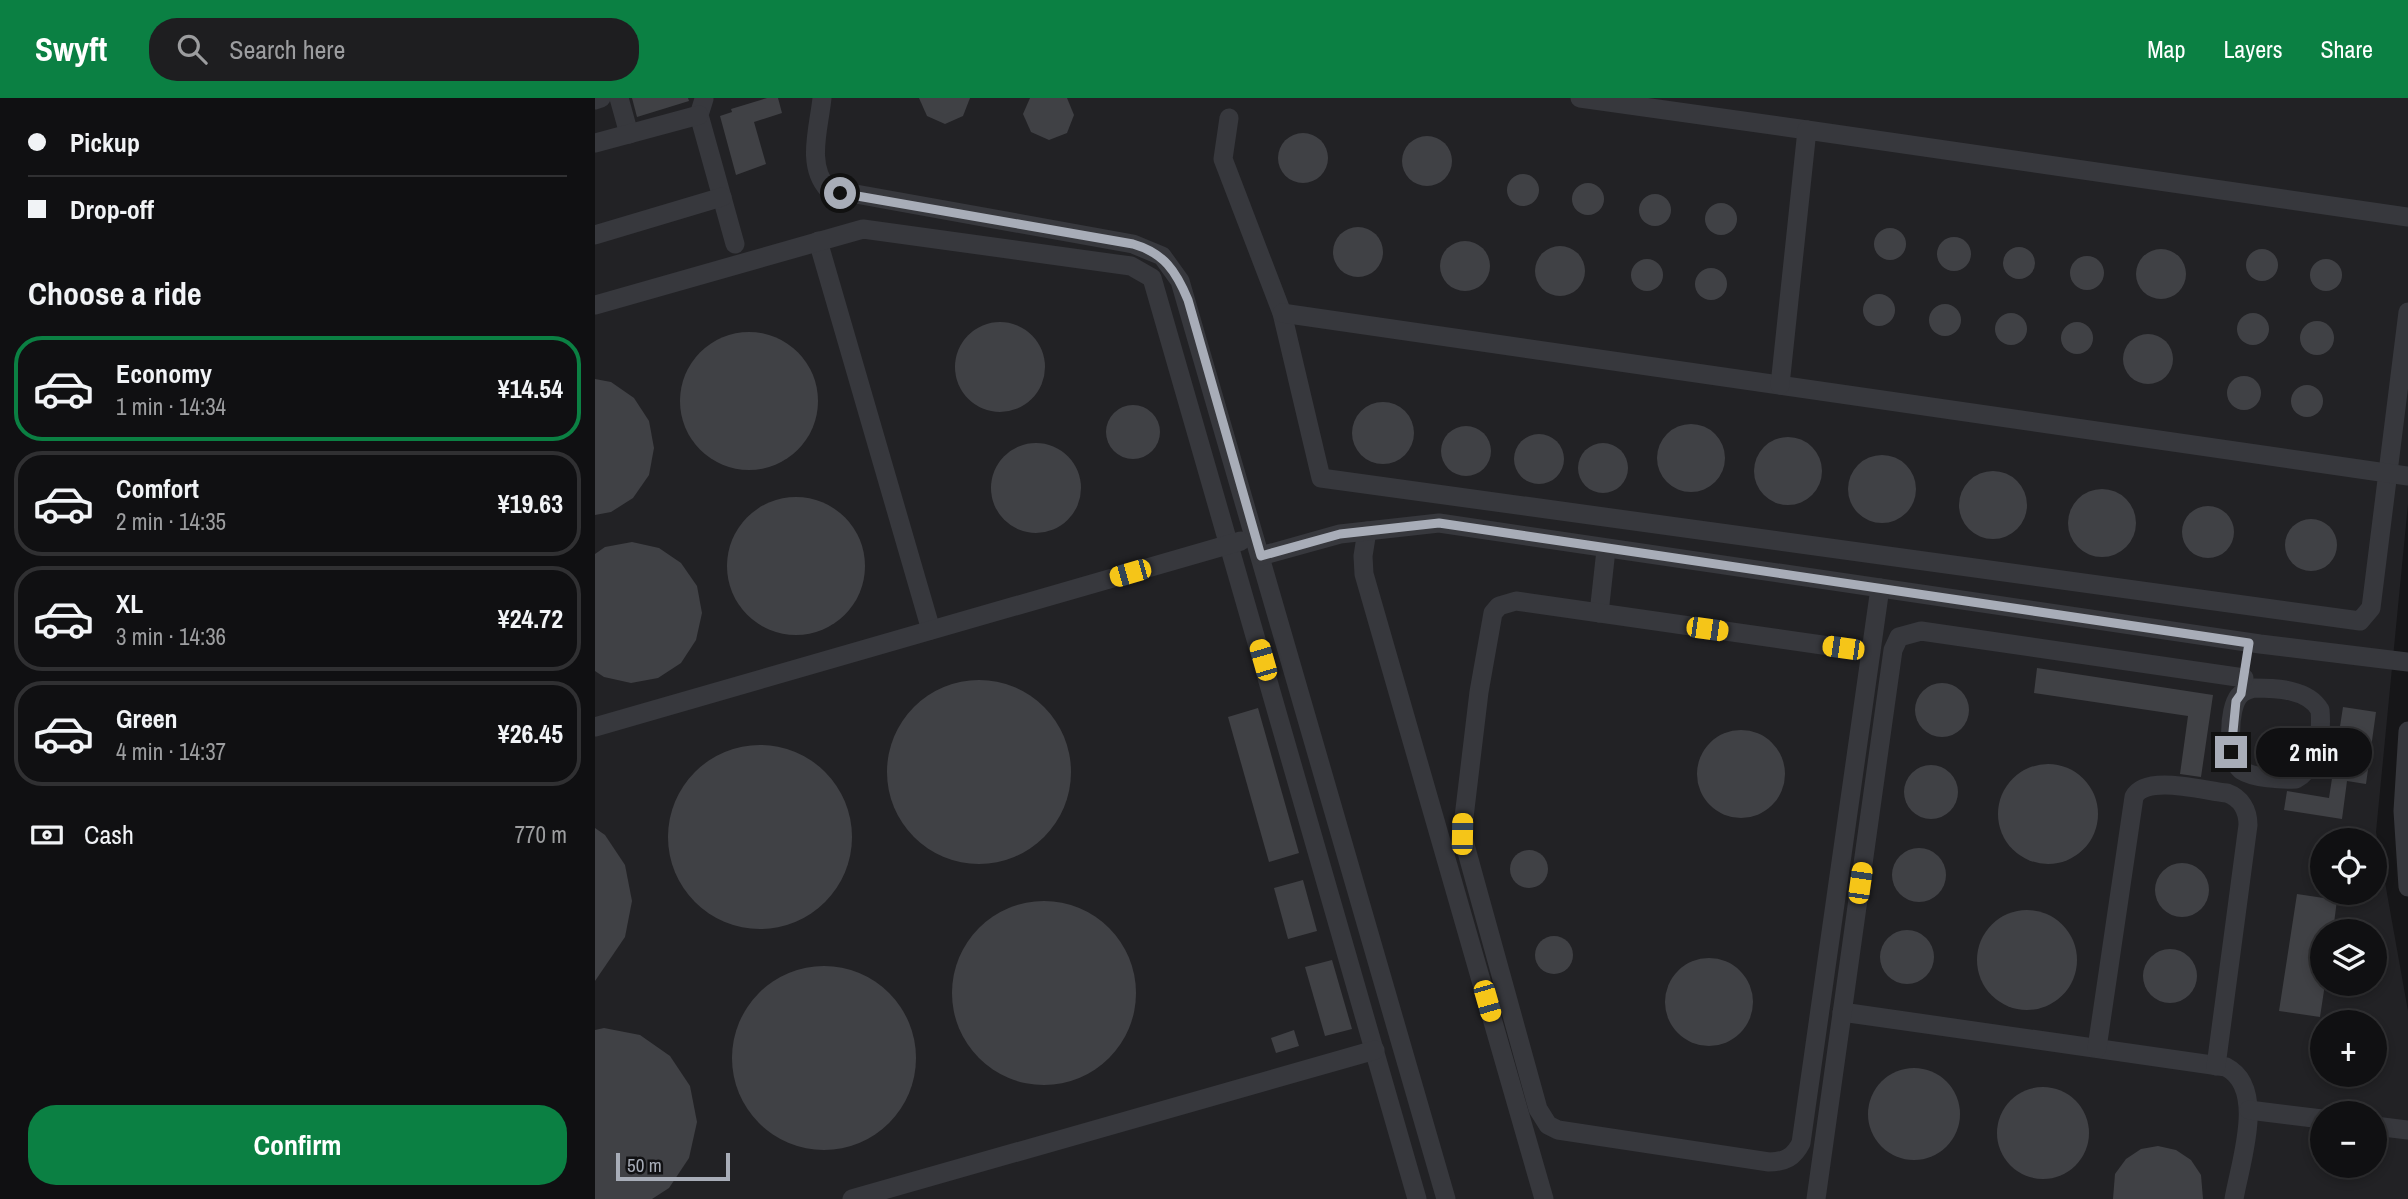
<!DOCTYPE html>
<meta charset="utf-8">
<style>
:root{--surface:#101012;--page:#1e1e20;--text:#f1f3f6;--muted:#9c9d9f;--line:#303032;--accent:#0b8043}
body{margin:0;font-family:"Archivo Narrow",sans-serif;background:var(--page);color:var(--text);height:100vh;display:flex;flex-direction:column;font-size:26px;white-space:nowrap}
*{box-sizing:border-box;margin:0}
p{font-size:23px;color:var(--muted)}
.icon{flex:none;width:38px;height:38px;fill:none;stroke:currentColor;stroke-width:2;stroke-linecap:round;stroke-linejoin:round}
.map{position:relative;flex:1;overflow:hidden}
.side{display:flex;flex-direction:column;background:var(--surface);width:595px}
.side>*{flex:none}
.hud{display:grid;align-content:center;height:154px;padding:0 28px;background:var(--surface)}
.buttons{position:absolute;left:1715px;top:730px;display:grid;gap:14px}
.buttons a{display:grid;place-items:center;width:77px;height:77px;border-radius:50%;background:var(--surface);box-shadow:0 4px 10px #0003,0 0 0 2px var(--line);font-size:35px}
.scale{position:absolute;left:21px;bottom:18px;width:114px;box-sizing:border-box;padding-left:7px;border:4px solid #a8adb8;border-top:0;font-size:19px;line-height:24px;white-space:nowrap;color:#a8adb8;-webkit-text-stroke:5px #111113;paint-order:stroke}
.end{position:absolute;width:32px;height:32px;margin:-16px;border:9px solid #a8adb8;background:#111;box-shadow:0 0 0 4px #111}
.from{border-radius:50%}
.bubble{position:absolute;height:49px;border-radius:24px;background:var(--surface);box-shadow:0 4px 10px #0003,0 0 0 2px var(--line);font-size:23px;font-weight:800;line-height:49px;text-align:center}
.car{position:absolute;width:21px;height:42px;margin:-21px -10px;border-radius:9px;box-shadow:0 0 5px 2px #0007;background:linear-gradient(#f5c518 24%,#345 0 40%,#f5c518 0 76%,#345 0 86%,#f5c518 0)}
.hud b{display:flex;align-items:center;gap:24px;height:66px;font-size:26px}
.hud b+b{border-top:2px solid var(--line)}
.hud i{width:18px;height:18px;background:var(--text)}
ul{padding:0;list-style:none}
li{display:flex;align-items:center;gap:21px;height:105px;margin:0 14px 10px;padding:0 14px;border:4px solid var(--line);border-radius:28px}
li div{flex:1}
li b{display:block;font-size:26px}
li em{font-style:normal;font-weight:800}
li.on{border-color:var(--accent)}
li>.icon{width:63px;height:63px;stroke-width:1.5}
h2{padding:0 28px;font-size:32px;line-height:84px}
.pay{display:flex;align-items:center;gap:18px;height:77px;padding:0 28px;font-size:26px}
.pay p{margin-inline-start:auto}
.button{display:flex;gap:14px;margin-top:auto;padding:14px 28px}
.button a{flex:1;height:80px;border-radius:28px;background:var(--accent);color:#fff;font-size:28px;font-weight:800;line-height:80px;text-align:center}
header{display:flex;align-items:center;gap:42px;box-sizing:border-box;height:98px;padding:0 35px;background:var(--accent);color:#fff}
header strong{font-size:33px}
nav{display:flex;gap:38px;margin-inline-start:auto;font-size:24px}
.search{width:490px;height:63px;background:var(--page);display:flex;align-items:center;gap:18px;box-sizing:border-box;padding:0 24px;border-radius:28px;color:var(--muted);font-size:26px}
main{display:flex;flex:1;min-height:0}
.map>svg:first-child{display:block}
.built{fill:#222225;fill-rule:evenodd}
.building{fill:#404145}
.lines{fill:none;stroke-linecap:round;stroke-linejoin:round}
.minor{stroke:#37383d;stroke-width:19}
.route{stroke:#a8adb8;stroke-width:9}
</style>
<header>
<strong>Swyft</strong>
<div class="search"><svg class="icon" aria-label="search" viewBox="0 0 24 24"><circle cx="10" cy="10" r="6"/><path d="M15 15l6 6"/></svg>Search here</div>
<nav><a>Map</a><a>Layers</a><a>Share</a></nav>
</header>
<main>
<section class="side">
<div class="hud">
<b><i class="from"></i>Pickup</b>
<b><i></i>Drop-off</b>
</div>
<h2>Choose a ride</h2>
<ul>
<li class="on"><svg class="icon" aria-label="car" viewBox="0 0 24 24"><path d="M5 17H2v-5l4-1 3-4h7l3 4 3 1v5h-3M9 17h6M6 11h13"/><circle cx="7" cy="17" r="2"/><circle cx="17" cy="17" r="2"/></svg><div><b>Economy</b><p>1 min · 14:34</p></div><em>¥14.54</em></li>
<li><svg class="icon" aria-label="car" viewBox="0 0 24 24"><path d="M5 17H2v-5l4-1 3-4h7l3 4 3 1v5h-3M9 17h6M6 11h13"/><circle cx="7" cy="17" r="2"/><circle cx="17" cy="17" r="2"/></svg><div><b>Comfort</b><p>2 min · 14:35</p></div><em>¥19.63</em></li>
<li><svg class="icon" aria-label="car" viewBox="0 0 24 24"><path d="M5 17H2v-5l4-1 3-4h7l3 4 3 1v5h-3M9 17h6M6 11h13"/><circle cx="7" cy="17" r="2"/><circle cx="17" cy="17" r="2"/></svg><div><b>XL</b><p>3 min · 14:36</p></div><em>¥24.72</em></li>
<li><svg class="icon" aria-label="car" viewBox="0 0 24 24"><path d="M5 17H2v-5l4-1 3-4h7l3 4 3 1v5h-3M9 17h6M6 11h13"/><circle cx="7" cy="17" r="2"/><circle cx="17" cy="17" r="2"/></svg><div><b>Green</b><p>4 min · 14:37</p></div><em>¥26.45</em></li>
</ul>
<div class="pay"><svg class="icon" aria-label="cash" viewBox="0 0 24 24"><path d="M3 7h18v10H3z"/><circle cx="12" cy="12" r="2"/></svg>Cash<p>770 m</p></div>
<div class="button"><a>Confirm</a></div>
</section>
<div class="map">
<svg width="1813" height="1101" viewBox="0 0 1813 1101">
<rect width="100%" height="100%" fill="#161618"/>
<path class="built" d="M 0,0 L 1813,0 L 1813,406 L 1781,734 L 1813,913 L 1813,1101 L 0,1101 ZM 1727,742 L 1780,742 L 1780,794 L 1727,794 ZM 1727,833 L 1780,833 L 1780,886 L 1727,886 ZM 1727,924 L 1780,924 L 1780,976 L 1727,976 ZM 1727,1015 L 1780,1015 L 1780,1068 L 1727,1068 Z"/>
<g class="building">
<path d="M 37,0 L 93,0 L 94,3 L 42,19 Z"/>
<path d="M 172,0 L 183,0 L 187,15 L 159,24 L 171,66 L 141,77 L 125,18 L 137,14 L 136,11 Z"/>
<path d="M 324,0 L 375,0 L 368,18 L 350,26 L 332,18 Z"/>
<path d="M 435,0 L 472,0 L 479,17 L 472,35 L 454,42 L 436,34 L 428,16 Z"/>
<circle cx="708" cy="60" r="25"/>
<circle cx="832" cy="63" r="25"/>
<circle cx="928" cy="92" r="16"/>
<circle cx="993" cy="101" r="16"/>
<circle cx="1060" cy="112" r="16"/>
<circle cx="1126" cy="121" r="16"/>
<circle cx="763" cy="154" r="25"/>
<circle cx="1295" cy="146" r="16"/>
<circle cx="1359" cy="156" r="17"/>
<circle cx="870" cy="168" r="25"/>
<circle cx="965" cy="173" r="25"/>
<circle cx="1424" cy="165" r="16"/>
<circle cx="1667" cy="167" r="16"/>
<circle cx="1566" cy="176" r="25"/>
<circle cx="1492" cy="175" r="17"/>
<circle cx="1731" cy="177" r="16"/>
<circle cx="1052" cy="177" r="16"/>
<circle cx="1116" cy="186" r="16"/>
<circle cx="1284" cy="212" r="16"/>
<circle cx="1350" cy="222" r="16"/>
<circle cx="1658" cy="231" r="16"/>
<circle cx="1416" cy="231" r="16"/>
<circle cx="1722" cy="240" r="17"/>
<circle cx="1482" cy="240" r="16"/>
<circle cx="405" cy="269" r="45"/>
<circle cx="154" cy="303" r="69"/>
<circle cx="1553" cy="261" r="25"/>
<circle cx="1649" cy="295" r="17"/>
<path d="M 0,281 L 16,284 L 39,300 L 54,323 L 59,350 L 54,377 L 38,400 L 16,414 L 0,417 Z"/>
<circle cx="1712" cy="303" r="16"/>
<circle cx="788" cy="335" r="31"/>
<circle cx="538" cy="334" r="27"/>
<circle cx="1096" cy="360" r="34"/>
<circle cx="871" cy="353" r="25"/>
<circle cx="944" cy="361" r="25"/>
<circle cx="1193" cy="373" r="34"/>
<circle cx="1008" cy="370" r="25"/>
<circle cx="441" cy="390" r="45"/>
<circle cx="1287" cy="391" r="34"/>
<circle cx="1398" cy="407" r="34"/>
<circle cx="1507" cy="425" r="34"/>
<circle cx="201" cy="468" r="69"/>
<circle cx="1613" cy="434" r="26"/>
<circle cx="1716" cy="447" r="26"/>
<path d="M 37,444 L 64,450 L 86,465 L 102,488 L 107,515 L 101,542 L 86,565 L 63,580 L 36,585 L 9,579 L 0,573 L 0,456 L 10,449 Z"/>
<path d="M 1442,570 L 1618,597 L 1606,679 L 1585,676 L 1593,618 L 1439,595 Z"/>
<circle cx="384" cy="674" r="92"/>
<circle cx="1347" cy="612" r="27"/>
<path d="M 1748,609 L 1781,614 L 1771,686 L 1752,683 L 1747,721 L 1689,712 L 1692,693 L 1734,700 Z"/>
<path d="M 663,610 L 704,755 L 674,764 L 633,619 Z"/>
<circle cx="1146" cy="676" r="44"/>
<circle cx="165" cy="739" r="92"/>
<circle cx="1453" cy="716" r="50"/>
<circle cx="1336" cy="694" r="27"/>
<path d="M 0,730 L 10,737 L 30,767 L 37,803 L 30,839 L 0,883 Z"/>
<circle cx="1324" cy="777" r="27"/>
<circle cx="934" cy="771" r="19"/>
<circle cx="1587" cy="792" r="27"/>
<path d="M 708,782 L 722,833 L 693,841 L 679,790 Z"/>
<path d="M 1702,796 L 1742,802 L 1738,833 L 1727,833 L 1727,886 L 1730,886 L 1725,919 L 1684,913 Z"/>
<circle cx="449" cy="895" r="92"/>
<circle cx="1432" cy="862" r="50"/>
<circle cx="1312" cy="859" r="27"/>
<circle cx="959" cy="857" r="19"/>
<circle cx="1575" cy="878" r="27"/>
<circle cx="1114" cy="904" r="44"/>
<path d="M 737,862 L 757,931 L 730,938 L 710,869 Z"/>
<circle cx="229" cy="960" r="92"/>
<path d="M 9,930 L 45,937 L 75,958 L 95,988 L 102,1024 L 94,1060 L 74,1090 L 57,1101 L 0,1101 L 0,932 Z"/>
<path d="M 699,932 L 704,948 L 681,955 L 676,940 Z"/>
<circle cx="1319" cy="1016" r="46"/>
<circle cx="1448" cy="1035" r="46"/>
<path d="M 1563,1048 L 1581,1052 L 1596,1062 L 1606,1077 L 1608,1101 L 1518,1101 L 1520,1076 L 1531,1061 L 1546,1051 Z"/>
</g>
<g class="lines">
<g class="minor">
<path d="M 24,0 L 34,36"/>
<path d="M 227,0 C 224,30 211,67 233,91 L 538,146 L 567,158 L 585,183 L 851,1101"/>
<path d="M 985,0 L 1212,32"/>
<path d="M 109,1 L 104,17 L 140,146"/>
<path d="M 0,2 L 6,0"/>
<path d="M 634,20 L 628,61 L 687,215 L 726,380 L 1765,523 L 1776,510 L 1813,214"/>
<path d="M 0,45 L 104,17"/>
<path d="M 0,137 L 127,99"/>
<path d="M 223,143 L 336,532"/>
<path d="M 0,207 L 268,131 L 536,168 L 557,180 L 822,1101"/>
<path d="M 687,215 L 1813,378"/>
<path d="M 1185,287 L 1212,32 L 1813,119"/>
<path d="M 772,433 L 768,458 L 769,476 L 949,1101"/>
<path d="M 666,458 L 745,436 L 844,425 L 1665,546 L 1813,564"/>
<path d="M 1004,515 L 1011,452"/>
<path d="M 1276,554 L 921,503 L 904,508 L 898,515 L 884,594 L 867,736 L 943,1011 L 953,1027 L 963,1032 L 1174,1064 C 1190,1064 1199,1059 1206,1045 L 1285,490"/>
<path d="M 1659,590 C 1681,590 1713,591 1725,612 C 1727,635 1723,669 1701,681 C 1687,682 1658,680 1646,672 C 1632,660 1633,611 1644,598 C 1648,593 1653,592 1659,590 Z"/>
<path d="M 0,629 L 646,443"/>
<path d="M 1813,633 L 1808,713 L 1813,789"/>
<path d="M 1247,914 L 1631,969 C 1672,990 1645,1065 1639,1101"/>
<path d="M 1502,950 L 1539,699 C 1551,676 1609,693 1632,695 C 1646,700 1653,712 1653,727 L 1621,968"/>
<path d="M 1654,1012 L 1727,1021"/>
<path d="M 1780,1028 L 1813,1032"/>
<path d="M 257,1101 L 780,952"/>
<path d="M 1221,1101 L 1298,552 L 1304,539 L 1326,533 L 1649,580"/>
</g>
</g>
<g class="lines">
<path class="route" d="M 245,95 L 538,146 C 569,155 581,173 593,202 L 666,458 L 745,436 L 844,425 L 1654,545 L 1646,596 L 1641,603 L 1636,654"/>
</g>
</svg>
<div class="buttons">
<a><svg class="icon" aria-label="locate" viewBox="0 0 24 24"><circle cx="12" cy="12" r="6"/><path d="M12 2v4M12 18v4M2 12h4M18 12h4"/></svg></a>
<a><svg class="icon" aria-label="layers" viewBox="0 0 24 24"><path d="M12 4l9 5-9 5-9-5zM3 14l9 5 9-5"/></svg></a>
<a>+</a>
<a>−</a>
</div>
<div class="scale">50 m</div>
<i class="end from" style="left:245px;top:95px"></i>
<i class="end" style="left:1636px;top:654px"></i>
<div class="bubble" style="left:1661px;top:630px;width:116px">2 min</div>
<i class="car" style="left:535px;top:475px;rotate:254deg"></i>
<i class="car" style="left:1112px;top:531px;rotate:98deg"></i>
<i class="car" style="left:1248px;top:550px;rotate:278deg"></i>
<i class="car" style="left:668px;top:562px;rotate:344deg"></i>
<i class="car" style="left:867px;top:736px;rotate:1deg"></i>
<i class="car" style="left:1265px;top:785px;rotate:8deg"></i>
<i class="car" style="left:892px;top:903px;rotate:164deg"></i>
</div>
</main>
